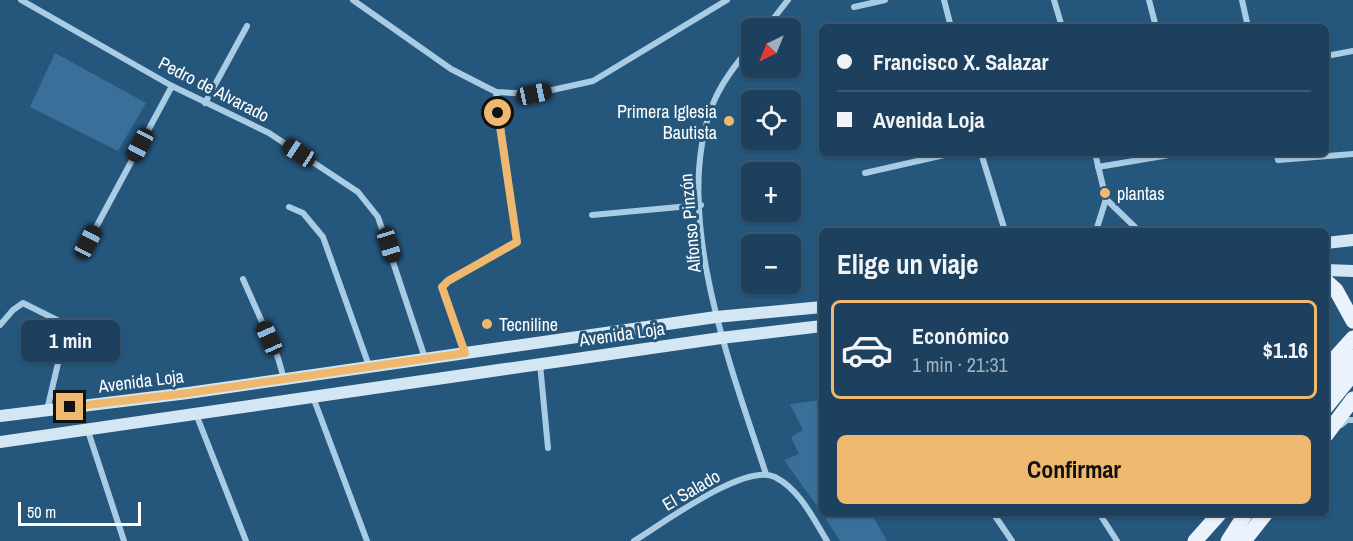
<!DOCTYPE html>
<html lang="es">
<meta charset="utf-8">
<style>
:root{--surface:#1c405d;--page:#254763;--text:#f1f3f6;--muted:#a0afbc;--line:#3a5972;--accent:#eeb96e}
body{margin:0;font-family:"Archivo Narrow",sans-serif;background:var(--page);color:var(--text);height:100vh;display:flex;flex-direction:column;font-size:22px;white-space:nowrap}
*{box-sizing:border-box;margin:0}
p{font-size:20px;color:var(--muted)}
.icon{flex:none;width:33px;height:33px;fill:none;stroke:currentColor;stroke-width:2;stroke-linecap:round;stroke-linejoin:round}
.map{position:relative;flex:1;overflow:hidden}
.panel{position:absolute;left:819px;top:228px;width:510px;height:288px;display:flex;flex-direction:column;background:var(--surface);border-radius:9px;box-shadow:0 2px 4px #0004,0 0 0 2px var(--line)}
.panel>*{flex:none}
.top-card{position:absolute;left:819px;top:24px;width:510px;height:132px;border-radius:9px;box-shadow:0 2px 4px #0004,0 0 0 2px var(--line);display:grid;align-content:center;height:132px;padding:0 18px;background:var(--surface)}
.needle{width:39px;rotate:223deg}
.controls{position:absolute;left:741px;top:18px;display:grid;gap:12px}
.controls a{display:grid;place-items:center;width:60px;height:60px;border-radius:9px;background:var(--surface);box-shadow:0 2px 4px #0004,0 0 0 2px var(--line);font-size:30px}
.scale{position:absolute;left:18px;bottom:15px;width:123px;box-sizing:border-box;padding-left:6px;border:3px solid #fff;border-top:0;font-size:16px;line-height:21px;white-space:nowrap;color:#fff;-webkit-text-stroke:4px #25567c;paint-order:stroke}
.end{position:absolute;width:27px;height:27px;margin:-14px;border:8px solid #eeb96e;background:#111;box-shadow:0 0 0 3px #111}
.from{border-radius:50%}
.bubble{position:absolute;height:42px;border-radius:9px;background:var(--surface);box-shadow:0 2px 4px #0004,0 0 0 2px var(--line);font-size:20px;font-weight:700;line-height:42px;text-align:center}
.car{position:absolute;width:18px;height:36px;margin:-18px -9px;border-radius:8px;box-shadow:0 0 4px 2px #0007;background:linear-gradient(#222 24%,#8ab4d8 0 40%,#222 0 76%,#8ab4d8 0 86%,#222 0)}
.top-card b{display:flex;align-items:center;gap:21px;height:57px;font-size:22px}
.top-card b+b{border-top:2px solid var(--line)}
.top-card i{width:15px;height:15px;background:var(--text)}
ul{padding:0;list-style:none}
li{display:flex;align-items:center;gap:18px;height:99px;margin:0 12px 9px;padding:0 6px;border:3px solid transparent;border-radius:9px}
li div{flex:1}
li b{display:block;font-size:22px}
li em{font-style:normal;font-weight:700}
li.on{border-color:var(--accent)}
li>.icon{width:54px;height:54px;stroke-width:1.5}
h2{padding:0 18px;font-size:27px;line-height:72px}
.button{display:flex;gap:12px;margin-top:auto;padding:12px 18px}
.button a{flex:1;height:69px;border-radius:9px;background:var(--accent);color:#111;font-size:24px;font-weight:700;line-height:69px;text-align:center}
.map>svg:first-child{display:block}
.green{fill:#397099}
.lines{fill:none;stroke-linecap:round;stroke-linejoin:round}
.street{stroke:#a9cce5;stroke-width:6}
.secondary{stroke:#d3e6f4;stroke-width:12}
.primary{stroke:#eaf3fc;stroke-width:15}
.route{stroke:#eeb96e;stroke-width:8}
.poi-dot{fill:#eeb96e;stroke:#25567c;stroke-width:2}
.labels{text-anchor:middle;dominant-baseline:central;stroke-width:6;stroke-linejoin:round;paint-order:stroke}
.street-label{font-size:18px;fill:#fff;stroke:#25567c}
.poi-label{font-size:18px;fill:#fff;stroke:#25567c;text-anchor:start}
</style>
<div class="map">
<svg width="1353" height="541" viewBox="0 0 1353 541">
<rect width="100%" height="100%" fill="#25567c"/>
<g class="green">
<path d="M 55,53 L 146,103 L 118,151 L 30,107 Z"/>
<path d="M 822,400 L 822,513 L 784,460 L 799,454 L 791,437 L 803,430 L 790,404 Z"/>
<path d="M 822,513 L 871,513 L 887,541 L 840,541 Z"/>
</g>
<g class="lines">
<g class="street">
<path d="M 21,0 L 172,86 L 269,133 L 358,192 L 378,217 L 425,358"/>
<path d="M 353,0 L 451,69 L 496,92 L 534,94 L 593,81 L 727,0"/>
<path d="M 944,0 L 951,27"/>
<path d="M 1054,0 L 1062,27"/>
<path d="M 1149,0 L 1156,27"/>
<path d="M 1242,0 L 1248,27"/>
<path d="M 854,7 L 885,0"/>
<path d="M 766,28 L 788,0"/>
<path d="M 752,45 C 736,64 721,83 712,106 C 671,215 732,370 766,474"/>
<path d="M 1326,56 L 1353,51"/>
<path d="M 205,103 L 247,26"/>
<path d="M 981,153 L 1005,231"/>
<path d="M 1095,153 L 1106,199 L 1096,231"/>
<path d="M 1277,153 L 1278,160 L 1353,154"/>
<path d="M 1098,167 L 1181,153"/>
<path d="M 865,173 L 953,153"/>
<path d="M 1106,199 L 1139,231"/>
<path d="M 289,207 L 303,213 L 323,237 L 369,366"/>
<path d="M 592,215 L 701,205"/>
<path d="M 88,242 L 172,86"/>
<path d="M 243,279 L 278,358 L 284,379"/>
<path d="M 0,325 L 13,310 L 23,303 L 67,325 L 47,410"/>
<path d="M 67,325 L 109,345"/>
<path d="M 465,353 L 442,287 L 448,281 L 517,242 L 496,92"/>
<path d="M 540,364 L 548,448"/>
<path d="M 313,397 L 367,541"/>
<path d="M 196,414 L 246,541"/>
<path d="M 1341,425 L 1347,420 L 1353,420"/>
<path d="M 88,431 L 124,541"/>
<path d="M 993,513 L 1012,541"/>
<path d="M 1099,513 L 1117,541"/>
<path d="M 634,541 C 662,524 745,462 775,477 C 800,490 813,518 827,541"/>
</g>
<g class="secondary">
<path d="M 1326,243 L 1353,240"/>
<path d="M 1326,270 L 1353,271"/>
<path d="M 0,416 L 188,393 L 716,317 L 822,307"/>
<path d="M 0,442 L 721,338 L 822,326"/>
</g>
<g class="primary">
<path d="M 1326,281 L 1336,290 L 1353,321"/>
<path d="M 1326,368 L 1353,338"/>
<path d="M 1326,387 L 1353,357"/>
<path d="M 1326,407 L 1353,374"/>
<path d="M 1326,435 L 1353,399"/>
<path d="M 1195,541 L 1220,513"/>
<path d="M 1228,541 L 1246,513"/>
<path d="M 1244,541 L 1266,513"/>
</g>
</g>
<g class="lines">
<path class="route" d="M 70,407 L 188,393 L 465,353 L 442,287 L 448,281 L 517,242 L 498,113"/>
</g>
<g class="poi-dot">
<circle cx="729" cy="121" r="6"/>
<circle cx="1105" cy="193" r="6"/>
<circle cx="487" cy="324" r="6"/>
</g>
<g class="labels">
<g class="street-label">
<text transform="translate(214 89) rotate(27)">Pedro de Alvarado</text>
<text transform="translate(690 223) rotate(-95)">Alfonso Pinzón</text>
<text transform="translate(622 334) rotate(-8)">Avenida Loja</text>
<text transform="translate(141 381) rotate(-7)">Avenida Loja</text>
<text transform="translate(691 490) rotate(-30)">El Salado</text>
</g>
<g class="poi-label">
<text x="717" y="111" text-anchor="end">Primera Iglesia<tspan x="717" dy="21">Bautista</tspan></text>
<text x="1117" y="193">plantas</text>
<text x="499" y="324">Tecniline</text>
</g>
</g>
</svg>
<div class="controls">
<a><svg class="needle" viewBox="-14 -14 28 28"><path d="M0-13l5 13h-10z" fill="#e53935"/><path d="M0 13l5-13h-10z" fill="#a0afbc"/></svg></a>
<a><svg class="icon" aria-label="locate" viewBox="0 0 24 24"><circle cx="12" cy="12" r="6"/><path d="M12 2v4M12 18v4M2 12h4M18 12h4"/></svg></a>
<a>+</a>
<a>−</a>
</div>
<div class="scale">50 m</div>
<i class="end from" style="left:498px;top:113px"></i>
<i class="end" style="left:70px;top:407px"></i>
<div class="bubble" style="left:21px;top:320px;width:99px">1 min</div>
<i class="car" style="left:534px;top:94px;rotate:78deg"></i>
<i class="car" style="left:140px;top:145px;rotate:208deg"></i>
<i class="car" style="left:299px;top:153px;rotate:303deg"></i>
<i class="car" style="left:88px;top:242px;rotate:28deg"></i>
<i class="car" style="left:389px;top:245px;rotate:163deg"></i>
<i class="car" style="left:269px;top:338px;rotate:336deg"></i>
<div class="top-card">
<b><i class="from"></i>Francisco X. Salazar</b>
<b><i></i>Avenida Loja</b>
</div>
<section class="panel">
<h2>Elige un viaje</h2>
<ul>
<li class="on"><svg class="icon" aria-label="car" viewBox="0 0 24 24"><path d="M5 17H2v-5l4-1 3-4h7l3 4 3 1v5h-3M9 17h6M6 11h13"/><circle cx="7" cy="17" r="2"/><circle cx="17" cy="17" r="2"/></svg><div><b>Económico</b><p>1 min · 21:31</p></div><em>$1.16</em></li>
</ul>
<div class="button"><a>Confirmar</a></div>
</section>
</div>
